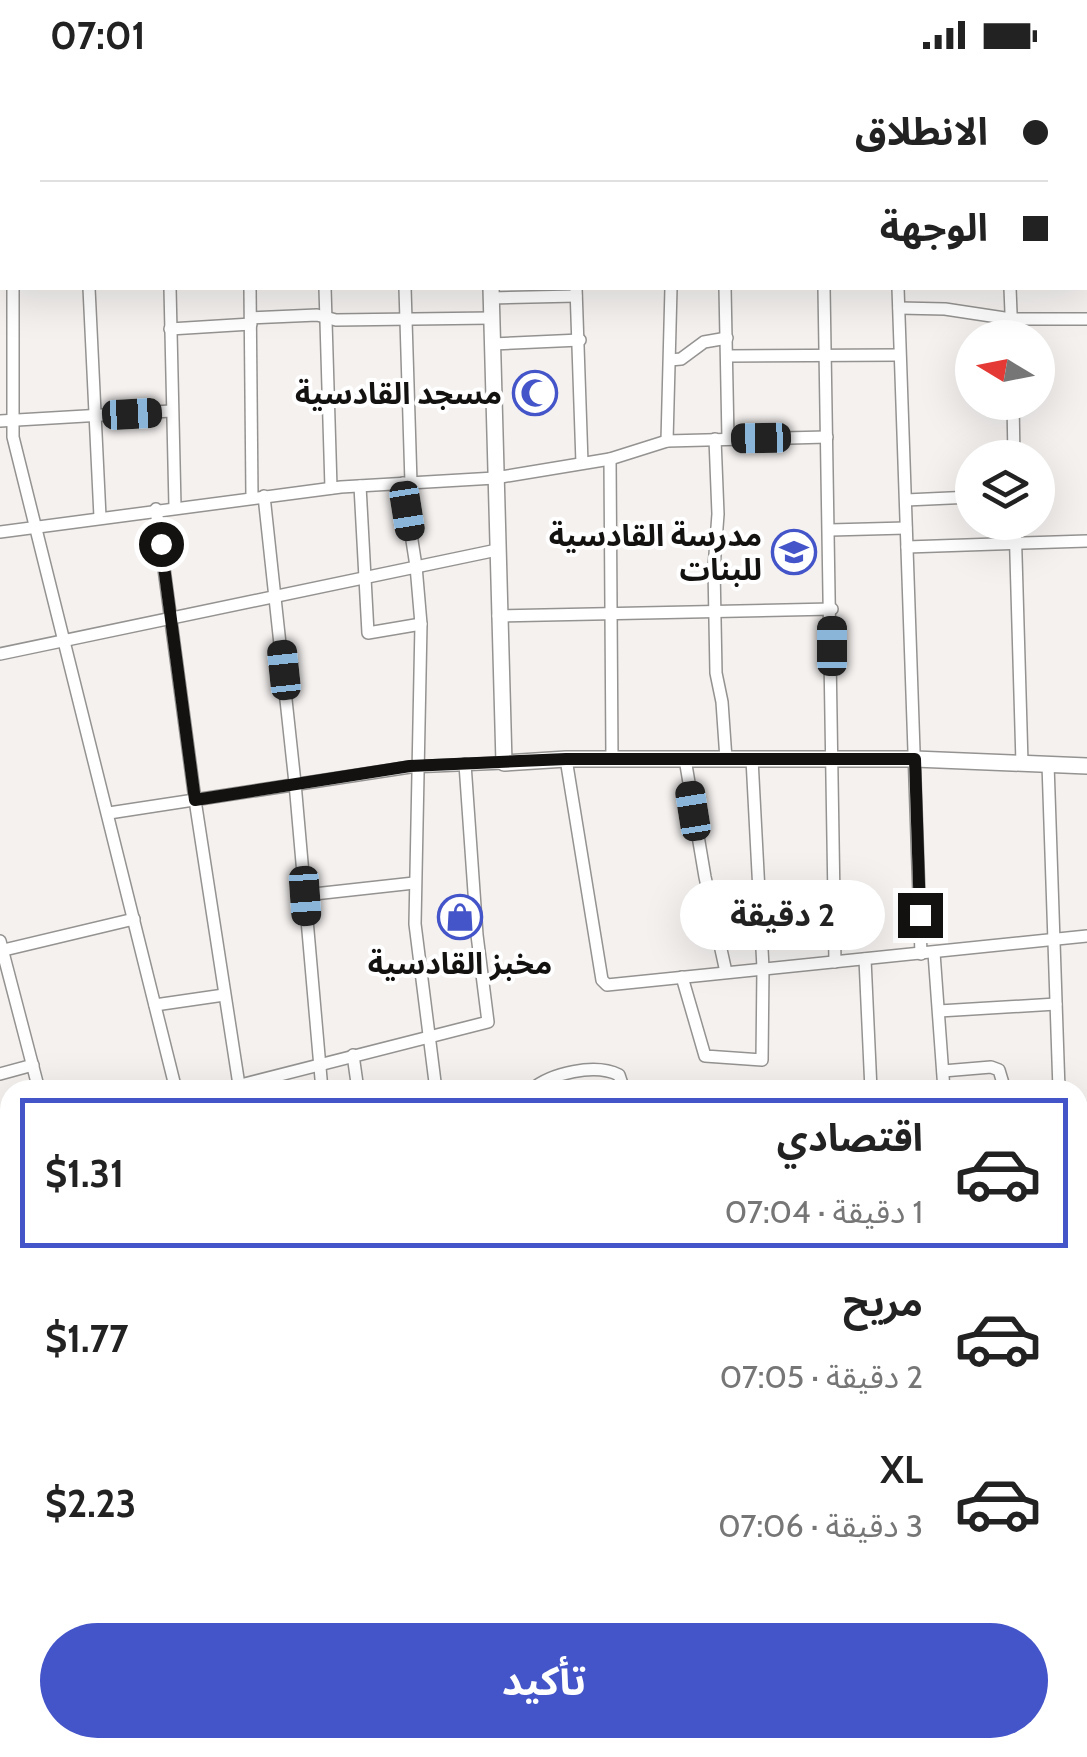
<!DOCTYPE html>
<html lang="ar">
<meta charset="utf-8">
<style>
:root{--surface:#fff;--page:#f2f2f2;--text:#222;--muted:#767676;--line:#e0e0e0;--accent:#4454c9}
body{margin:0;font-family:Cabin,"Noto Sans Arabic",sans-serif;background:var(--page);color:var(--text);direction:rtl;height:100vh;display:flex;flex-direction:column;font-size:38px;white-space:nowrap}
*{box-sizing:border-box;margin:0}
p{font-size:32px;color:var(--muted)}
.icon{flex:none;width:55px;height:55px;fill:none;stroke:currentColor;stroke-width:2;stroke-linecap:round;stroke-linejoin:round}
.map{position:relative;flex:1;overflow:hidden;direction:ltr}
.drawer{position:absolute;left:0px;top:1010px;width:1088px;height:678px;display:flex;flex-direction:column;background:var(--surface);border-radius:30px 30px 0 0;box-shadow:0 10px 40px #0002;direction:rtl}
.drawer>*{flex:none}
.banner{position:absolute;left:0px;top:0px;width:1088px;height:220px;box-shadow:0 10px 40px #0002;direction:rtl;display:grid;align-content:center;height:220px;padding:0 40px;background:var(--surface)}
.needle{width:65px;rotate:280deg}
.fabs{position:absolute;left:955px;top:250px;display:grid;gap:20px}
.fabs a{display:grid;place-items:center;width:100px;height:100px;border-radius:50%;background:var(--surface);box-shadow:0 10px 40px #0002;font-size:50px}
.end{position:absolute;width:45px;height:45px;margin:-22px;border:12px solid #131211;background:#fff;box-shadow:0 0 0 5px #fff}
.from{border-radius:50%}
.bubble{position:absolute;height:70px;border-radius:35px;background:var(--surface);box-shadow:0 10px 40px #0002;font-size:32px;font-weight:700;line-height:70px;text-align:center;direction:rtl}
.car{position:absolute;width:30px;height:60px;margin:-30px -15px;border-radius:12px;box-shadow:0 0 8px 2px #0007;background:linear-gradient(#222 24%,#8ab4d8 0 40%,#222 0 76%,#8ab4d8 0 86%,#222 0)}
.banner b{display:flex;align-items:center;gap:35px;height:95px;font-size:38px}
.banner b+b{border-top:2px solid var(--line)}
.banner i{width:25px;height:25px;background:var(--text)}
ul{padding:18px 0 0;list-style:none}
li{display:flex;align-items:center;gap:30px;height:150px;margin:0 20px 15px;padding:0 20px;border:5px solid transparent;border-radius:0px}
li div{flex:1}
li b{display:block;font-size:38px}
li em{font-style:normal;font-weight:700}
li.on{border-color:var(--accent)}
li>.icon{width:90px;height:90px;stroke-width:1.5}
.action{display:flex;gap:20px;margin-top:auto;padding:20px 40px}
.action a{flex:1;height:115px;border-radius:60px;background:var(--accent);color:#fff;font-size:40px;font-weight:700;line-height:115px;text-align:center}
.status{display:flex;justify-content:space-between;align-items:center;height:70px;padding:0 50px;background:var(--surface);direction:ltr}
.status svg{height:28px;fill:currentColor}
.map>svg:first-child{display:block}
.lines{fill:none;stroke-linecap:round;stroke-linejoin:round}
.street-casing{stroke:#959391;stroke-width:14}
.secondary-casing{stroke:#959391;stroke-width:18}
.primary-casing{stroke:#835012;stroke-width:20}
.street{stroke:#fff;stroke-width:11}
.secondary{stroke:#fff;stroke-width:15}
.primary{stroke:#d9aa71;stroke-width:18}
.route{stroke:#131211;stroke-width:12}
.labels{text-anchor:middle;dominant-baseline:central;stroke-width:8;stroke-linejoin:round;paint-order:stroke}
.poi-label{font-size:30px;font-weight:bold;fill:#131211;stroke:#fff;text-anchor:end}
</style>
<div class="status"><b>07:01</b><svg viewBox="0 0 49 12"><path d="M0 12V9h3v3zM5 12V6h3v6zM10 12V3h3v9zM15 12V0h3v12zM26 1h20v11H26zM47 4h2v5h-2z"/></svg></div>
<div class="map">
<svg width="1087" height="1687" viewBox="0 0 1087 1687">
<rect width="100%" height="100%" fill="#f4f1ef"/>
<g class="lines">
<defs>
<g id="street">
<path d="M 60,0 L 62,2"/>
<path d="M 569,0 L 569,2"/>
<path d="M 783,0 L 783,2"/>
<path d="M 891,0 L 891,2"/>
<path d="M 1003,0 L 1003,2"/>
<path d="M 126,2 L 126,0"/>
<path d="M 137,2 L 141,0"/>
<path d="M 650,2 L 678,2"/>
<path d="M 0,31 L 2,36"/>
<path d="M 0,104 L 2,105"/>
<path d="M 1085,108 L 1087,108"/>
<path d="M 13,218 L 13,367 L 176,1020"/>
<path d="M 89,218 L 100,447"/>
<path d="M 170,218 L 175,437"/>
<path d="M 250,218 L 252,427"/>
<path d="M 325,218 L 331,418"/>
<path d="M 405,218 L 411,413"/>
<path d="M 576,218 L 582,393"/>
<path d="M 725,218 L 728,369"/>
<path d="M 824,218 L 835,892"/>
<path d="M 898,218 L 921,884"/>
<path d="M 1010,218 L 1012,268"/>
<path d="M 492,228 L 576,226"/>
<path d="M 899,238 L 945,239 L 1011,249 L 1087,249"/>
<path d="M 251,248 L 317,245 L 336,250 L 492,248"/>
<path d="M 170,259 L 251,254"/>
<path d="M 492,274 L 580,270"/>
<path d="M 727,286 L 899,285"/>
<path d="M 670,290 L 681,289 L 704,272 L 727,268"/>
<path d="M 1013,332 L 1014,388"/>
<path d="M 0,351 L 171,341"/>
<path d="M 715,369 L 718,444 L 714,498 L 716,603 L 722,632 L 726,689"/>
<path d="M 667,371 L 671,218"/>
<path d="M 610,389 L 612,689"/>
<path d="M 403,413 L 416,496 L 421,554 L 415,854 L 436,1020"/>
<path d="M 360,416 L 368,563 L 421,554"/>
<path d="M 264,426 L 295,713 L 322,1020"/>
<path d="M 906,430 L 972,427"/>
<path d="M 156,439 L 195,730 L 239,1015"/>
<path d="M 1015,452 L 1022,693"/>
<path d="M 830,460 L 906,458"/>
<path d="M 0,462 L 341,417 L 495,408 L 610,389 L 667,371 L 827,367"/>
<path d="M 907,477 L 1087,471"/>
<path d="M 498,546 L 832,539"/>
<path d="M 0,584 L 497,480"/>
<path d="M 566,689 L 602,910 L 607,915 L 1087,866"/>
<path d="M 685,689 L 705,807 L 726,902"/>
<path d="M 1048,694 L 1059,1020"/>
<path d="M 109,743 L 410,697 L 504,693"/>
<path d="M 305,825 L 414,813"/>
<path d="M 0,871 L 39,1020"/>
<path d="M 0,881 L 134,849"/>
<path d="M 934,883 L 944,1020"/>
<path d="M 865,889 L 871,1020"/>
<path d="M 682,907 L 705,986 L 762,990 L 763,898 L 752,689"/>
<path d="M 155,935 L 224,925"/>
<path d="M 939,941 L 1056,934"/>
<path d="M 353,985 L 358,1020"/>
<path d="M 943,1001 L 991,997 L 999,1000 L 1005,1020"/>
<path d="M 0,1004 L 33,995"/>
<path d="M 221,1020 L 488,952 L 477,865 L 465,694"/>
<path d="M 531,1020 C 551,1003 595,993 619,1005 L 624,1020"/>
<path d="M 1078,1041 L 1087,1040"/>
<path d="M 0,1084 L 10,1082"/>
<path d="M 1078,1133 L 1087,1133"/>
<path d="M 0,1223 L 10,1221"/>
<path d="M 0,1334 L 10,1331"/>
<path d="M 0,1432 L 10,1437"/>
<path d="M 1078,1611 L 1087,1612"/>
<path d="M 0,1658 L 10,1657"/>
</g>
<g id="secondary">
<path d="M 484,0 L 484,2"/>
<path d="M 491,218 L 504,693 L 566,689 L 915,689 L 1087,696"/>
</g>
<g id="primary">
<path d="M 293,2 L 298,0"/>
<path d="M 424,2 L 431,0"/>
<path d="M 0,128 L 2,127"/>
<path d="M 0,156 L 2,155"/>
</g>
</defs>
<use href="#street" class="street-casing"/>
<use href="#secondary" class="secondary-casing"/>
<use href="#primary" class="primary-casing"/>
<use href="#street" class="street"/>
<use href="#secondary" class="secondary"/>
<use href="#primary" class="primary"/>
</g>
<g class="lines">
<path class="route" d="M 161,474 L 195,730 L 410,696 L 566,689 L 915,689 L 920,845"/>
</g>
<defs>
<symbol id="mosque-ring" viewBox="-11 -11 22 22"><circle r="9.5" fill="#fff" stroke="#4454c9" stroke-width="1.5"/><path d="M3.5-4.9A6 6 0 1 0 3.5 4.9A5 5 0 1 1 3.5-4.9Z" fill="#4454c9"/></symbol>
<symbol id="school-ring" viewBox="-11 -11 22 22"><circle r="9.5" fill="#fff" stroke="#4454c9" stroke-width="1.5"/><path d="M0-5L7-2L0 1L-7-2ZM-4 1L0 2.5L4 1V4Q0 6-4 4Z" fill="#4454c9"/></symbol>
<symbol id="shop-ring" viewBox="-11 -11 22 22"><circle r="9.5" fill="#fff" stroke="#4454c9" stroke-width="1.5"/><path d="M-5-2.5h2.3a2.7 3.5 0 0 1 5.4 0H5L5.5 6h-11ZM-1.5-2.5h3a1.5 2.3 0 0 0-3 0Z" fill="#4454c9"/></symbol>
</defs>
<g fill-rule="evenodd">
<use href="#mosque-ring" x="510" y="298" width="50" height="50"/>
<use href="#school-ring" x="769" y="457" width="50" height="50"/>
<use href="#shop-ring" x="435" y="822" width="50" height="50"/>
</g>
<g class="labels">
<g class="poi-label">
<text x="502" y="323">مسجد القادسية</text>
<text x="762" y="465">مدرسة القادسية<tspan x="762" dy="34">للبنات</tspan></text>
<text x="460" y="893" text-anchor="middle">مخبز القادسية</text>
</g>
</g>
</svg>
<div class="fabs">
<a><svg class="needle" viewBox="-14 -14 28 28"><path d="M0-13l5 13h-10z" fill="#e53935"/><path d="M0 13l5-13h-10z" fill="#767676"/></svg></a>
<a><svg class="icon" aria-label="layers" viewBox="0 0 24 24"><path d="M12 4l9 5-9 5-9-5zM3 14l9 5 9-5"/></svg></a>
</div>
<i class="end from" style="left:161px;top:474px"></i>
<i class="end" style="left:920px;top:845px"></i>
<div class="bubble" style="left:680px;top:810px;width:205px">2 دقيقة</div>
<i class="car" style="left:132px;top:344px;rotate:87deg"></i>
<i class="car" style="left:761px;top:368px;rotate:269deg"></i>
<i class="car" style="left:407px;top:441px;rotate:171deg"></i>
<i class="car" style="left:832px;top:576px;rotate:0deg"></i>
<i class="car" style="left:284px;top:600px;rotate:354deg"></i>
<i class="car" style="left:693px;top:741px;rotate:351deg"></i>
<i class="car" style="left:305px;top:826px;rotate:176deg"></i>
<div class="banner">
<b><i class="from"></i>الانطلاق</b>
<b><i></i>الوجهة</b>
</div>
<section class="drawer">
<ul>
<li class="on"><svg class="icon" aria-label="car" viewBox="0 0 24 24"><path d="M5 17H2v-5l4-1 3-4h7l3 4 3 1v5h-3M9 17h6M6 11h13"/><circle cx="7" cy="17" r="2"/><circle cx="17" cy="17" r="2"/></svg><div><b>اقتصادي</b><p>1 دقيقة · 07:04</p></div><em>$1.31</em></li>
<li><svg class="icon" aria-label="car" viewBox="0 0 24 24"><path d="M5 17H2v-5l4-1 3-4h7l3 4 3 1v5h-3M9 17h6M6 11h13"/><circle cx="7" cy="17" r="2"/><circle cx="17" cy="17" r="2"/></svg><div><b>مريح</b><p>2 دقيقة · 07:05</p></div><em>$1.77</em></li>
<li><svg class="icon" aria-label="car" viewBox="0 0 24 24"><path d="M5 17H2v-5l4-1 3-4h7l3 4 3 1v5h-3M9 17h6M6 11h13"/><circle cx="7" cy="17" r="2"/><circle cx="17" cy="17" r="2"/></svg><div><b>XL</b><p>3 دقيقة · 07:06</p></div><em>$2.23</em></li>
</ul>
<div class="action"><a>تأكيد</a></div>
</section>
</div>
